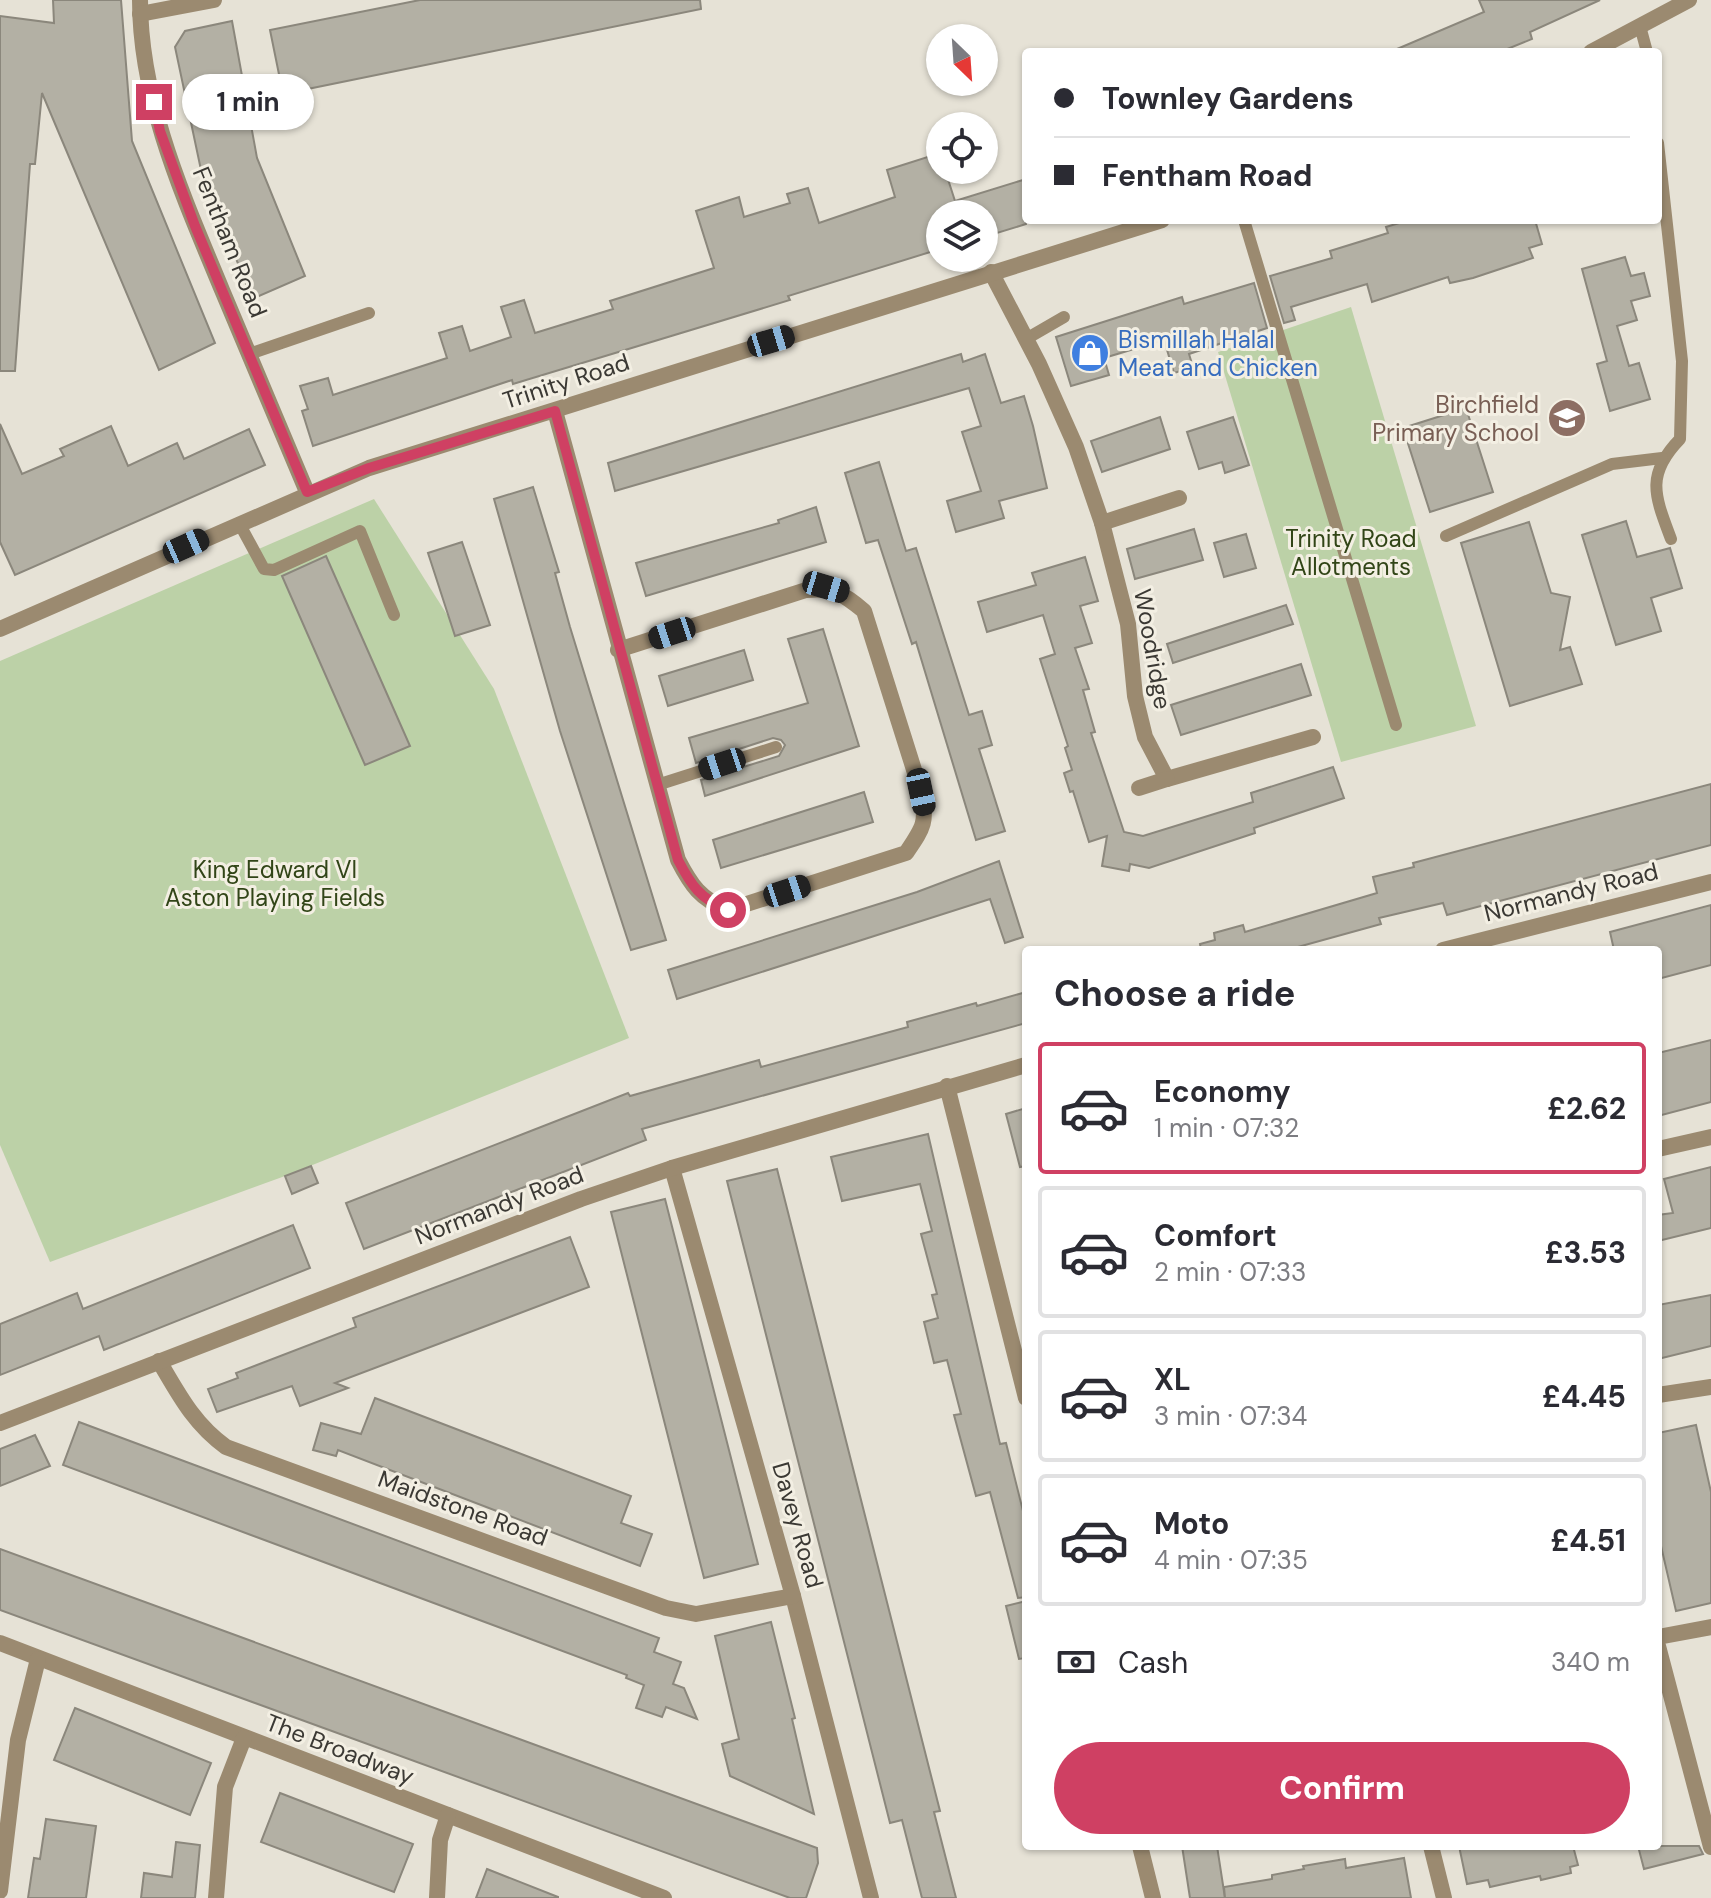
<!DOCTYPE html>
<meta charset="utf-8">
<style>
:root{--surface:#fff;--page:#f2f2f3;--text:#2b2b33;--muted:#7c7c81;--line:#e1e1e2;--accent:#cf4063}
body{margin:0;font-family:"DM Sans",sans-serif;background:var(--page);color:var(--text);height:100vh;display:flex;flex-direction:column;font-size:30px;white-space:nowrap}
*{box-sizing:border-box;margin:0}
p{font-size:26px;color:var(--muted)}
.icon{flex:none;width:44px;height:44px;fill:none;stroke:currentColor;stroke-width:2;stroke-linecap:round;stroke-linejoin:round}
.map{position:relative;flex:1;overflow:hidden}
.sheet{position:absolute;left:1022px;top:946px;width:640px;height:904px;display:flex;flex-direction:column;background:var(--surface);border-radius:8px;box-shadow:0 2px 6px #0004}
.sheet>*{flex:none}
.guide{position:absolute;left:1022px;top:48px;width:640px;height:176px;border-radius:8px;box-shadow:0 2px 6px #0004;display:grid;align-content:center;height:176px;padding:0 32px;background:var(--surface)}
.needle{width:52px;rotate:155deg}
.controls{position:absolute;left:926px;top:24px;display:grid;gap:16px}
.controls a{display:grid;place-items:center;width:72px;height:72px;border-radius:50%;background:var(--surface);box-shadow:0 2px 6px #0004;font-size:40px}
.end{position:absolute;width:36px;height:36px;margin:-18px;border:10px solid #cf4063;background:#fff;box-shadow:0 0 0 4px #fff}
.from{border-radius:50%}
.bubble{position:absolute;height:56px;border-radius:28px;background:var(--surface);box-shadow:0 2px 6px #0004;font-size:26px;font-weight:700;line-height:56px;text-align:center}
.car{position:absolute;width:24px;height:48px;margin:-24px -12px;border-radius:10px;box-shadow:0 0 6px 2px #0007;background:linear-gradient(#222 24%,#8ab4d8 0 40%,#222 0 76%,#8ab4d8 0 86%,#222 0)}
.guide b{display:flex;align-items:center;gap:28px;height:76px;font-size:30px}
.guide b+b{border-top:2px solid var(--line)}
.guide i{width:20px;height:20px;background:var(--text)}
ul{padding:0;list-style:none}
li{display:flex;align-items:center;gap:24px;height:132px;margin:0 16px 12px;padding:0 16px;border:4px solid var(--line);border-radius:8px}
li div{flex:1}
li b{display:block;font-size:30px}
li em{font-style:normal;font-weight:700}
li.current{border-color:var(--accent)}
li>.icon{width:72px;height:72px;stroke-width:1.5}
h2{padding:0 32px;font-size:36px;line-height:96px}
.pay{display:flex;align-items:center;gap:20px;height:88px;padding:0 32px;font-size:30px}
.pay p{margin-inline-start:auto}
.primary-button{display:flex;gap:16px;margin-top:auto;padding:16px 32px}
.primary-button a{flex:1;height:92px;border-radius:48px;background:var(--accent);color:#fff;font-size:32px;font-weight:700;line-height:92px;text-align:center}
.map>svg:first-child{display:block}
.green{fill:#bcd1a7}
.building{fill:#b3b0a4;stroke:#8b877c;stroke-width:2}
.lines{fill:none;stroke-linecap:round;stroke-linejoin:round}
.lane{stroke:#9b8a70;stroke-width:12}
.street{stroke:#9b8a70;stroke-width:16}
.route{stroke:#cf4063;stroke-width:10}
.labels{text-anchor:middle;dominant-baseline:central;stroke-width:6;stroke-linejoin:round;paint-order:stroke}
.street-label{font-size:24px;fill:#3b3934;stroke:#f3efe3}
.shop-label{font-size:24px;fill:#366cbe;stroke:#f3efe3;text-anchor:start}
.education-label{font-size:24px;fill:#785e54;stroke:#f3efe3;text-anchor:end}
.park-label{font-size:24px;fill:#314517;stroke:#f3efe3}
</style>
<div class="map">
<svg width="1711" height="1898" viewBox="0 0 1711 1898">
<rect width="100%" height="100%" fill="#e6e2d6"/>
<g class="green">
<path d="M 1351,307 L 1476,726 L 1341,762 L 1218,352 Z"/>
<path d="M 374,499 L 494,689 L 629,1038 L 285,1176 L 50,1262 L 0,1145 L 0,661 Z"/>
</g>
<g class="building">
<path d="M 53,0 L 121,0 L 132,141 L 215,343 L 159,370 L 42,93 L 35,164 L 30,164 L 15,371 L 0,371 L 0,16 L 54,23 Z"/>
<path d="M 420,0 L 700,0 L 701,9 L 283,94 L 270,30 Z"/>
<path d="M 1479,0 L 1600,0 L 1530,32 L 1532,39 L 1500,52 L 1390,52 L 1484,12 Z"/>
<path d="M 232,21 L 257,158 L 305,276 L 252,299 L 201,170 L 175,47 L 185,31 Z"/>
<path d="M 940,153 L 940,170 L 945,170 L 955,201 L 1026,179 L 1026,224 L 984,237 L 984,214 L 940,214 L 940,249 L 788,296 L 790,300 L 513,384 L 512,380 L 313,446 L 302,411 L 308,409 L 300,386 L 328,378 L 333,395 L 447,358 L 439,333 L 462,326 L 470,351 L 511,337 L 501,307 L 524,300 L 535,333 L 613,309 L 610,301 L 714,268 L 696,211 L 739,197 L 744,217 L 790,203 L 787,194 L 808,188 L 819,223 L 895,197 L 887,170 Z"/>
<path d="M 1409,220 L 1535,220 L 1542,244 L 1529,248 L 1533,258 L 1473,278 L 1450,283 L 1448,277 L 1372,302 L 1367,284 L 1291,307 L 1295,320 L 1284,323 L 1270,276 L 1332,258 L 1330,251 L 1388,233 L 1386,227 Z"/>
<path d="M 1625,257 L 1631,276 L 1644,273 L 1650,296 L 1631,301 L 1637,320 L 1617,326 L 1629,366 L 1639,363 L 1650,399 L 1610,411 L 1597,364 L 1607,361 L 1582,269 Z"/>
<path d="M 1254,283 L 1267,328 L 1189,354 L 1193,367 L 1174,373 L 1164,340 L 1104,358 L 1109,375 L 1071,386 L 1056,337 L 1182,297 L 1184,304 Z"/>
<path d="M 961,354 L 963,362 L 985,354 L 1001,403 L 1024,396 L 1033,426 L 1047,488 L 999,501 L 1004,518 L 956,532 L 947,501 L 981,491 L 962,432 L 981,426 L 969,388 L 615,491 L 608,463 Z"/>
<path d="M 1466,408 L 1493,492 L 1430,512 L 1403,428 Z"/>
<path d="M 1160,417 L 1170,449 L 1102,472 L 1091,441 Z"/>
<path d="M 1233,417 L 1249,465 L 1225,473 L 1222,462 L 1199,469 L 1187,432 Z"/>
<path d="M 0,424 L 22,474 L 64,456 L 60,449 L 111,426 L 128,466 L 177,443 L 184,459 L 249,429 L 265,465 L 15,575 L 0,542 Z"/>
<path d="M 879,462 L 906,551 L 916,548 L 969,715 L 982,711 L 992,745 L 979,749 L 1005,831 L 976,840 L 916,642 L 912,644 L 878,540 L 866,543 L 845,473 Z"/>
<path d="M 533,487 L 559,572 L 555,573 L 570,627 L 666,940 L 631,950 L 560,731 L 494,499 Z"/>
<path d="M 816,507 L 826,542 L 646,596 L 636,563 L 779,523 L 778,520 Z"/>
<path d="M 1626,521 L 1637,557 L 1670,548 L 1682,588 L 1651,598 L 1661,631 L 1616,645 L 1582,535 Z"/>
<path d="M 1529,522 L 1551,593 L 1570,597 L 1560,650 L 1570,647 L 1582,684 L 1510,706 L 1461,543 Z"/>
<path d="M 1194,529 L 1203,560 L 1135,579 L 1127,549 Z"/>
<path d="M 1246,534 L 1256,568 L 1224,577 L 1214,543 Z"/>
<path d="M 462,542 L 490,625 L 455,636 L 428,553 Z"/>
<path d="M 326,556 L 410,746 L 365,765 L 282,576 Z"/>
<path d="M 1085,557 L 1098,601 L 1080,606 L 1092,643 L 1075,648 L 1089,689 L 1083,690 L 1095,732 L 1091,733 L 1124,832 L 1143,836 L 1253,802 L 1251,793 L 1333,767 L 1344,798 L 1254,828 L 1255,833 L 1149,868 L 1130,864 L 1129,871 L 1102,866 L 1107,836 L 1089,842 L 1073,791 L 1070,792 L 1064,773 L 1072,770 L 1065,748 L 1068,746 L 1040,659 L 1055,654 L 1043,615 L 987,632 L 978,602 L 1036,585 L 1032,573 Z"/>
<path d="M 1286,605 L 1293,624 L 1173,663 L 1167,644 Z"/>
<path d="M 823,629 L 859,746 L 705,796 L 701,780 L 779,756 L 785,745 L 781,740 L 773,738 L 696,763 L 689,738 L 808,703 L 788,639 Z"/>
<path d="M 744,650 L 753,680 L 668,706 L 659,676 Z"/>
<path d="M 1301,664 L 1311,695 L 1181,735 L 1171,705 Z"/>
<path d="M 1711,784 L 1711,845 L 1447,915 L 1443,903 L 1379,918 L 1381,924 L 1287,950 L 1201,950 L 1200,944 L 1215,940 L 1214,933 L 1243,925 L 1245,932 L 1377,893 L 1373,877 L 1414,867 L 1413,863 Z"/>
<path d="M 864,792 L 873,822 L 721,868 L 713,840 Z"/>
<path d="M 999,861 L 1023,937 L 1005,943 L 990,899 L 677,999 L 668,970 L 917,892 Z"/>
<path d="M 1711,905 L 1711,965 L 1658,979 L 1658,950 L 1614,950 L 1610,932 Z"/>
<path d="M 1026,992 L 1026,1023 L 642,1129 L 646,1140 L 364,1249 L 346,1203 L 628,1093 L 630,1096 L 759,1060 L 761,1067 L 908,1027 L 907,1022 L 976,1003 L 977,1006 Z"/>
<path d="M 1711,1040 L 1711,1102 L 1658,1116 L 1658,1053 Z"/>
<path d="M 1026,1108 L 1026,1166 L 1020,1167 L 1006,1114 Z"/>
<path d="M 928,1134 L 1000,1444 L 1006,1443 L 1026,1523 L 1026,1597 L 1018,1598 L 990,1492 L 976,1496 L 954,1415 L 961,1414 L 947,1360 L 934,1363 L 924,1322 L 938,1318 L 932,1295 L 937,1294 L 921,1234 L 932,1231 L 920,1184 L 842,1201 L 831,1157 Z"/>
<path d="M 311,1166 L 318,1183 L 292,1194 L 285,1176 Z"/>
<path d="M 1711,1167 L 1711,1228 L 1658,1241 L 1658,1215 L 1673,1213 L 1664,1179 Z"/>
<path d="M 777,1169 L 940,1811 L 934,1812 L 956,1898 L 922,1898 L 902,1820 L 890,1823 L 727,1181 Z"/>
<path d="M 665,1199 L 758,1564 L 704,1578 L 611,1212 Z"/>
<path d="M 293,1225 L 310,1268 L 104,1350 L 99,1336 L 0,1375 L 0,1324 L 77,1293 L 83,1309 Z"/>
<path d="M 570,1237 L 589,1287 L 335,1383 L 348,1388 L 300,1406 L 292,1386 L 217,1412 L 208,1389 L 238,1378 L 236,1373 L 356,1327 L 353,1318 Z"/>
<path d="M 1711,1295 L 1711,1346 L 1658,1359 L 1658,1305 Z"/>
<path d="M 375,1398 L 631,1496 L 621,1523 L 652,1534 L 640,1566 L 338,1450 L 336,1456 L 313,1450 L 321,1423 L 361,1434 Z"/>
<path d="M 79,1422 L 659,1638 L 654,1652 L 681,1662 L 673,1684 L 684,1688 L 697,1719 L 666,1707 L 662,1717 L 636,1708 L 644,1685 L 626,1678 L 627,1675 L 63,1465 Z"/>
<path d="M 1696,1425 L 1711,1492 L 1711,1603 L 1676,1611 L 1658,1533 L 1658,1433 Z"/>
<path d="M 35,1435 L 50,1466 L 0,1486 L 0,1449 Z"/>
<path d="M 0,1549 L 817,1848 L 818,1863 L 806,1898 L 790,1898 L 0,1610 Z"/>
<path d="M 1026,1601 L 1026,1658 L 1019,1659 L 1006,1606 Z"/>
<path d="M 771,1622 L 795,1718 L 792,1719 L 814,1814 L 730,1776 L 722,1744 L 739,1739 L 715,1636 Z"/>
<path d="M 75,1708 L 211,1763 L 190,1815 L 54,1760 Z"/>
<path d="M 280,1793 L 413,1844 L 394,1892 L 261,1842 Z"/>
<path d="M 46,1819 L 96,1826 L 86,1898 L 28,1898 L 34,1858 L 40,1859 Z"/>
<path d="M 176,1842 L 200,1845 L 195,1898 L 141,1898 L 144,1873 L 172,1877 Z"/>
<path d="M 1182,1846 L 1217,1846 L 1225,1898 L 1190,1898 Z"/>
<path d="M 1459,1846 L 1573,1846 L 1578,1865 L 1570,1867 L 1571,1873 L 1541,1880 L 1540,1876 L 1490,1887 L 1488,1880 L 1467,1884 Z"/>
<path d="M 1638,1846 L 1699,1846 L 1703,1854 L 1644,1869 Z"/>
<path d="M 1404,1858 L 1411,1898 L 1225,1898 L 1224,1887 L 1272,1879 L 1272,1875 L 1304,1869 L 1303,1866 L 1345,1859 L 1346,1868 Z"/>
<path d="M 487,1869 L 558,1897 L 558,1898 L 476,1898 Z"/>
</g>
<g class="lines">
<g class="lane">
<path d="M 1640,26 L 1647,52"/>
<path d="M 1658,143 L 1682,361 L 1680,439 C 1645,475 1655,496 1671,539"/>
<path d="M 1244,220 L 1396,725"/>
<path d="M 1026,339 L 1064,317"/>
<path d="M 249,354 L 369,313"/>
<path d="M 239,523 L 264,569 L 274,570 L 360,531 L 394,615"/>
<path d="M 1446,536 L 1612,464 L 1662,458"/>
<path d="M 657,785 L 776,747"/>
</g>
<g class="street">
<path d="M 140,0 C 140,102 184,198 222,290 C 251,358 279,425 307,492"/>
<path d="M 140,14 L 214,0"/>
<path d="M 1591,52 L 1689,0"/>
<path d="M 991,272 L 1039,364 L 1076,447 L 1102,523 L 1128,624 L 1135,696 L 1145,737 L 1167,779 L 1313,737"/>
<path d="M 555,411 L 678,860 C 691,885 700,899 728,910 L 906,853 C 923,828 928,822 921,792 L 864,611 C 844,594 833,587 806,590 L 618,650"/>
<path d="M 1102,523 L 1179,498"/>
<path d="M 0,629 L 369,468 L 1162,220"/>
<path d="M 1139,788 L 1167,779"/>
<path d="M 1443,950 L 1711,882"/>
<path d="M 947,1086 L 1026,1398"/>
<path d="M 1658,1149 L 1711,1137"/>
<path d="M 672,1168 L 793,1596 L 871,1898"/>
<path d="M 159,1361 C 179,1395 194,1424 226,1447 L 666,1608 L 696,1614 L 793,1596"/>
<path d="M 1658,1395 L 1711,1387"/>
<path d="M 0,1423 L 581,1199 L 672,1168 L 1026,1065"/>
<path d="M 1658,1637 L 1711,1627"/>
<path d="M 0,1643 L 664,1898"/>
<path d="M 1658,1646 L 1711,1847"/>
<path d="M 1140,1846 L 1153,1898"/>
<path d="M 1431,1846 L 1444,1898"/>
<path d="M 0,1891 L 18,1740 L 38,1659"/>
<path d="M 216,1898 L 225,1787 L 244,1738"/>
<path d="M 437,1898 L 440,1840 L 448,1815"/>
</g>
</g>
<g class="lines">
<path class="route" d="M 154,102 L 160,131 L 195,226 L 307,492 L 369,468 L 555,411 L 678,860 C 691,885 700,899 728,910"/>
</g>
<defs>
<symbol id="shop-disc" viewBox="-11 -11 22 22"><circle r="9.5" fill="#3f7fe0" stroke="#f3efe3"/><path d="M-5-2.5h2.3a2.7 3.5 0 0 1 5.4 0H5L5.5 6h-11ZM-1.5-2.5h3a1.5 2.3 0 0 0-3 0Z" fill="#fff"/></symbol>
<symbol id="school-disc" viewBox="-11 -11 22 22"><circle r="9.5" fill="#8d6e63" stroke="#f3efe3"/><path d="M0-5L7-2L0 1L-7-2ZM-4 1L0 2.5L4 1V4Q0 6-4 4Z" fill="#fff"/></symbol>
</defs>
<g fill-rule="evenodd">
<use href="#shop-disc" x="1068" y="331" width="44" height="44"/>
<use href="#school-disc" x="1545" y="396" width="44" height="44"/>
</g>
<g class="labels">
<g class="street-label">
<text transform="translate(230 242) rotate(68)">Fentham Road</text>
<text transform="translate(566 381) rotate(-18)">Trinity Road</text>
<text transform="translate(1153 649) rotate(80)">Woodridge</text>
<text transform="translate(1571 892) rotate(-14)">Normandy Road</text>
<text transform="translate(499 1205) rotate(-21)">Normandy Road</text>
<text transform="translate(463 1508) rotate(20)">Maidstone Road</text>
<text transform="translate(798 1525) rotate(74)">Davey Road</text>
<text transform="translate(340 1749) rotate(21)">The Broadway</text>
</g>
<g class="shop-label">
<text x="1118" y="339">Bismillah Halal<tspan x="1118" dy="28">Meat and Chicken</tspan></text>
</g>
<g class="education-label">
<text x="1539" y="404">Birchfield<tspan x="1539" dy="28">Primary School</tspan></text>
</g>
<g class="park-label">
<text x="1351" y="538">Trinity Road<tspan x="1351" dy="28">Allotments</tspan></text>
<text x="275" y="869">King Edward VI<tspan x="275" dy="28">Aston Playing Fields</tspan></text>
</g>
</g>
</svg>
<div class="controls">
<a><svg class="needle" viewBox="-14 -14 28 28"><path d="M0-13l5 13h-10z" fill="#e53935"/><path d="M0 13l5-13h-10z" fill="#7c7c81"/></svg></a>
<a><svg class="icon" aria-label="locate" viewBox="0 0 24 24"><circle cx="12" cy="12" r="6"/><path d="M12 2v4M12 18v4M2 12h4M18 12h4"/></svg></a>
<a><svg class="icon" aria-label="layers" viewBox="0 0 24 24"><path d="M12 4l9 5-9 5-9-5zM3 14l9 5 9-5"/></svg></a>
</div>
<i class="end from" style="left:728px;top:910px"></i>
<i class="end" style="left:154px;top:102px"></i>
<div class="bubble" style="left:182px;top:74px;width:132px">1 min</div>
<i class="car" style="left:771px;top:341px;rotate:73deg"></i>
<i class="car" style="left:186px;top:546px;rotate:66deg"></i>
<i class="car" style="left:826px;top:587px;rotate:107deg"></i>
<i class="car" style="left:672px;top:633px;rotate:252deg"></i>
<i class="car" style="left:722px;top:764px;rotate:252deg"></i>
<i class="car" style="left:921px;top:792px;rotate:168deg"></i>
<i class="car" style="left:787px;top:891px;rotate:72deg"></i>
<div class="guide">
<b><i class="from"></i>Townley Gardens</b>
<b><i></i>Fentham Road</b>
</div>
<section class="sheet">
<h2>Choose a ride</h2>
<ul>
<li class="current"><svg class="icon" aria-label="car" viewBox="0 0 24 24"><path d="M5 17H2v-5l4-1 3-4h7l3 4 3 1v5h-3M9 17h6M6 11h13"/><circle cx="7" cy="17" r="2"/><circle cx="17" cy="17" r="2"/></svg><div><b>Economy</b><p>1 min · 07:32</p></div><em>£2.62</em></li>
<li><svg class="icon" aria-label="car" viewBox="0 0 24 24"><path d="M5 17H2v-5l4-1 3-4h7l3 4 3 1v5h-3M9 17h6M6 11h13"/><circle cx="7" cy="17" r="2"/><circle cx="17" cy="17" r="2"/></svg><div><b>Comfort</b><p>2 min · 07:33</p></div><em>£3.53</em></li>
<li><svg class="icon" aria-label="car" viewBox="0 0 24 24"><path d="M5 17H2v-5l4-1 3-4h7l3 4 3 1v5h-3M9 17h6M6 11h13"/><circle cx="7" cy="17" r="2"/><circle cx="17" cy="17" r="2"/></svg><div><b>XL</b><p>3 min · 07:34</p></div><em>£4.45</em></li>
<li><svg class="icon" aria-label="car" viewBox="0 0 24 24"><path d="M5 17H2v-5l4-1 3-4h7l3 4 3 1v5h-3M9 17h6M6 11h13"/><circle cx="7" cy="17" r="2"/><circle cx="17" cy="17" r="2"/></svg><div><b>Moto</b><p>4 min · 07:35</p></div><em>£4.51</em></li>
</ul>
<div class="pay"><svg class="icon" aria-label="cash" viewBox="0 0 24 24"><path d="M3 7h18v10H3z"/><circle cx="12" cy="12" r="2"/></svg>Cash<p>340 m</p></div>
<div class="primary-button"><a>Confirm</a></div>
</section>
</div>
